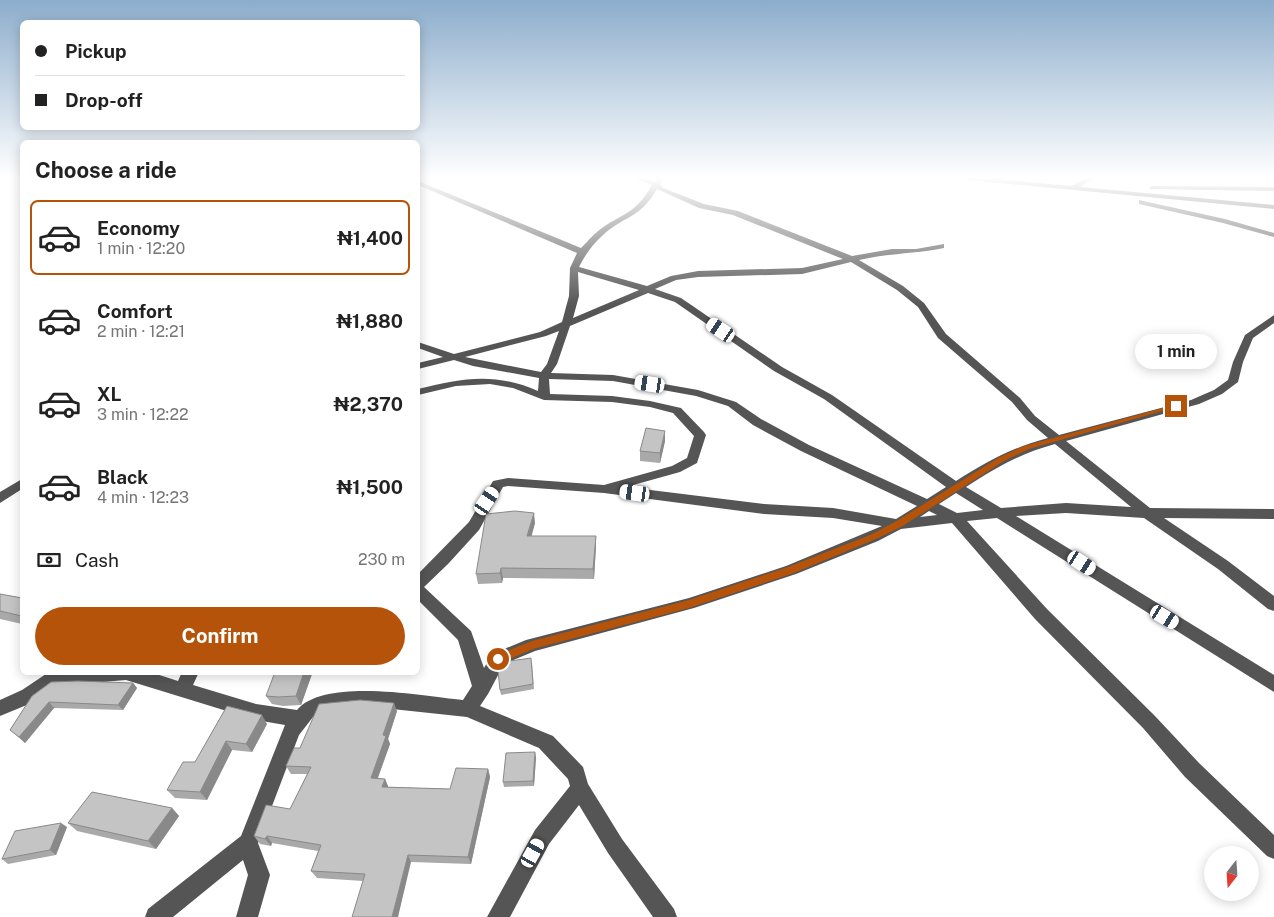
<!DOCTYPE html>
<meta charset="utf-8">
<style>
:root{--surface:#fff;--page:#f2f2f2;--text:#222;--muted:#767676;--line:#e0e0e0;--accent:#b45309}
body{margin:0;font-family:"Public Sans",sans-serif;background:var(--page);color:var(--text);height:100vh;display:flex;flex-direction:column;font-size:19px;white-space:nowrap}
*{box-sizing:border-box;margin:0}
p{font-size:16px;color:var(--muted)}
.icon{flex:none;width:28px;height:28px;fill:none;stroke:currentColor;stroke-width:2;stroke-linecap:round;stroke-linejoin:round}
.map{position:relative;flex:1;overflow:hidden}
.panel{position:absolute;left:20px;top:140px;width:400px;height:535px;display:flex;flex-direction:column;background:var(--surface);border-radius:8px;box-shadow:0 2px 12px #0003}
.panel>*{flex:none}
.banner{position:absolute;left:20px;top:20px;width:400px;height:110px;border-radius:8px;box-shadow:0 2px 12px #0003;display:grid;align-content:center;height:110px;padding:0 15px;background:var(--surface)}
.needle{width:32px;rotate:197deg}
.tools{position:absolute;left:1204px;top:846px;display:grid;gap:10px}
.tools a{display:grid;place-items:center;width:55px;height:55px;border-radius:50%;background:var(--surface);box-shadow:0 2px 12px #0003;font-size:25px}
.end{position:absolute;width:22px;height:22px;margin:-11px;border:6px solid #b45309;background:#fff;box-shadow:0 0 0 2px #fff}
.from{border-radius:50%}
.bubble{position:absolute;height:35px;border-radius:18px;background:var(--surface);box-shadow:0 2px 12px #0003;font-size:16px;font-weight:700;line-height:35px;text-align:center}
.car{position:absolute;width:15px;height:30px;margin:-15px -8px;border-radius:6px;box-shadow:0 0 4px 1px #0007;background:linear-gradient(#fff 24%,#345 0 40%,#fff 0 76%,#345 0 86%,#fff 0)}
.banner b{display:flex;align-items:center;gap:18px;height:48px;font-size:19px}
.banner b+b{border-top:1px solid var(--line)}
.banner i{width:12px;height:12px;background:var(--text)}
ul{padding:0;list-style:none}
li{display:flex;align-items:center;gap:15px;height:75px;margin:0 10px 8px;padding:0 5px;border:2px solid transparent;border-radius:8px}
li div{flex:1}
li b{display:block;font-size:19px}
li em{font-style:normal;font-weight:700}
li.active{border-color:var(--accent)}
li>.icon{width:45px;height:45px;stroke-width:1.5}
h2{padding:0 15px;font-size:22px;line-height:60px}
.pay{display:flex;align-items:center;gap:12px;height:55px;padding:0 15px;font-size:19px}
.pay p{margin-inline-start:auto}
.primary-button{display:flex;gap:10px;margin-top:auto;padding:10px 15px}
.primary-button a{flex:1;height:58px;border-radius:30px;background:var(--accent);color:#fff;font-size:20px;font-weight:700;line-height:58px;text-align:center}
.map>svg:first-child{display:block}
.lines{fill:none;stroke-linecap:round;stroke-linejoin:round}
.minor{fill:#555;fill-rule:evenodd}
.wall{fill:#a9a9a9}
.shaded-wall{fill:#898989}
.building{fill:#c4c4c4;stroke:#898989}
.route{fill:#b45309}
</style>
<div class="map">
<svg width="1274" height="917" viewBox="0 0 1274 917">
<rect width="100%" height="100%" fill="#fff"/>
<g class="lines">
<g class="minor">
<path d="M 634,178 L 643,178 L 655,182 L 657,178 L 663,178 L 660,184 L 663,188 L 704,204 L 738,211 L 852,256 L 892,249 L 916,249 L 944,244 L 944,248 C 916,254 888,253 859,260 L 903,286 L 924,303 L 946,334 L 1020,398 L 1035,416 L 1059,435 L 1191,400 L 1214,390 L 1228,380 L 1233,362 L 1245,335 L 1274,315 L 1274,323 L 1253,338 L 1243,362 L 1238,382 L 1222,394 L 1199,404 L 1066,441 L 1150,508 L 1274,509 L 1274,519 L 1164,518 L 1228,561 L 1274,596 L 1274,611 L 1268,609 L 1218,569 L 1144,518 L 1066,513 L 1016,516 L 1274,675 L 1274,692 L 997,518 L 967,521 L 1047,609 L 1155,716 L 1199,763 L 1274,835 L 1274,859 L 1267,856 L 1185,777 L 1143,728 L 1035,619 L 952,523 L 901,529 L 878,541 L 796,574 L 694,608 L 535,651 L 504,664 L 488,694 L 480,706 L 553,736 L 583,767 L 588,784 L 622,839 L 674,909 L 677,917 L 653,917 L 608,853 L 579,805 L 549,844 L 510,917 L 487,917 L 535,830 L 570,786 L 568,779 L 539,748 L 467,717 L 364,706 L 322,711 L 313,717 L 299,735 L 258,843 L 270,875 L 258,917 L 236,917 L 248,875 L 243,860 L 173,917 L 145,917 L 148,909 L 241,836 L 285,725 L 256,720 L 126,680 L 55,686 L 34,702 L 0,716 L 0,700 L 22,690 L 49,672 L 150,672 L 178,681 L 182,672 L 199,672 L 193,685 L 256,704 L 297,710 C 324,677 424,696 463,700 L 472,686 L 458,640 L 418,600 L 418,574 L 469,522 L 493,481 L 508,478 L 604,485 L 672,466 L 687,458 L 694,436 L 673,413 L 650,407 L 612,402 L 544,400 L 513,388 L 490,384 L 456,386 L 418,395 L 418,389 C 462,378 495,372 538,391 L 539,378 L 473,366 L 454,360 L 418,369 L 418,363 L 443,357 L 418,348 L 418,342 L 454,354 L 540,332 L 562,322 L 569,296 L 570,268 L 577,253 L 418,185 L 418,181 L 581,248 C 586,243 592,236 598,231 C 623,212 634,216 652,185 ZM 657,189 L 699,208 L 733,215 L 843,259 L 802,268 L 698,271 L 671,276 L 647,286 L 579,267 C 585,255 592,245 602,236 C 624,215 639,220 657,189 ZM 851,262 L 897,290 L 918,307 L 938,338 L 1012,402 L 1027,420 L 1048,438 C 1011,448 988,461 956,481 L 832,395 L 782,367 L 681,298 L 655,289 L 676,280 L 698,277 L 802,274 ZM 578,272 L 639,290 L 573,318 L 579,296 ZM 648,293 L 675,302 L 774,371 L 824,399 L 946,487 L 927,499 L 809,445 L 761,419 L 736,402 L 698,390 L 613,375 L 551,373 L 557,364 L 570,326 ZM 559,331 L 547,364 L 541,372 L 465,357 L 546,336 ZM 549,379 L 613,381 L 696,396 L 728,406 L 753,425 L 801,451 L 917,506 L 896,519 L 833,508 L 764,504 L 626,487 L 680,472 L 697,463 L 706,435 L 704,432 L 681,408 L 650,401 L 612,396 L 550,394 ZM 1055,444 L 1131,507 L 1066,503 L 1001,508 L 966,487 C 997,467 1019,454 1055,444 ZM 508,486 L 604,493 L 764,514 L 833,518 L 882,526 L 786,566 L 689,598 L 526,640 L 492,654 L 484,668 L 471,631 L 424,587 L 448,564 L 479,530 L 503,487 ZM 956,493 L 983,510 L 957,513 L 939,504 ZM 929,511 L 937,515 L 920,517 Z"/>
<path d="M 965,178 L 988,178 L 1071,186 L 1086,178 L 1094,178 L 1080,187 L 1274,205 L 1274,209 L 968,180 Z"/>
<path d="M 1152,186 L 1274,187 L 1274,191 L 1150,189 L 1149,188 Z"/>
<path d="M 1139,200 L 1225,219 L 1274,233 L 1274,237 L 1223,223 L 1139,204 Z"/>
<path d="M 22,479 L 22,489 L 0,503 L 0,492 Z"/>
</g>
</g>
<g class="wall">
<path d="M 665,441 L 660,463 L 640,461 L 640,451 Z"/>
<path d="M 535,523 L 531,536 L 596,536 L 596,546 L 594,579 L 503,578 L 502,583 L 478,584 L 476,574 Z"/>
<path d="M 0,594 L 22,598 L 22,624 L 0,619 Z"/>
<path d="M 532,663 L 534,689 L 501,695 L 500,690 Z"/>
<path d="M 312,674 L 301,705 L 283,706 L 272,704 L 266,696 Z"/>
<path d="M 133,683 L 137,688 L 123,710 L 54,708 L 25,743 L 10,730 L 32,696 Z"/>
<path d="M 227,706 L 267,724 L 252,752 L 232,750 L 207,800 L 175,798 L 167,790 L 195,762 Z"/>
<path d="M 397,711 L 388,739 L 390,744 L 378,778 L 385,779 L 388,787 L 450,789 L 488,769 L 490,777 L 471,864 L 411,862 L 363,881 L 317,878 L 311,871 L 318,851 L 272,843 L 271,846 L 260,844 L 254,836 L 290,809 L 307,774 L 291,774 L 286,766 L 300,748 Z"/>
<path d="M 536,757 L 534,786 L 504,787 L 503,782 Z"/>
<path d="M 172,808 L 179,816 L 156,849 L 77,831 L 68,823 Z"/>
<path d="M 67,827 L 56,855 L 8,864 L 2,859 Z"/>
</g>
<g class="shaded-wall">
<path d="M 665,431 L 665,441 L 660,463 L 660,453 Z"/>
<path d="M 534,513 L 535,523 L 529,546 L 527,536 Z"/>
<path d="M 596,536 L 596,546 L 594,579 L 593,569 Z"/>
<path d="M 501,568 L 503,578 L 502,583 L 500,573 Z"/>
<path d="M 304,672 L 311,672 L 312,674 L 301,705 L 296,696 Z"/>
<path d="M 133,683 L 137,688 L 123,710 L 118,705 Z"/>
<path d="M 49,702 L 54,708 L 25,743 L 19,737 Z"/>
<path d="M 394,703 L 397,711 L 388,739 L 390,744 L 375,785 L 371,778 L 383,735 Z"/>
<path d="M 262,715 L 267,724 L 252,752 L 246,744 Z"/>
<path d="M 226,741 L 232,750 L 207,800 L 200,792 Z"/>
<path d="M 535,752 L 536,757 L 534,786 L 533,781 Z"/>
<path d="M 488,769 L 490,777 L 471,864 L 468,857 Z"/>
<path d="M 385,779 L 388,786 L 386,795 L 382,787 Z"/>
<path d="M 172,808 L 179,816 L 156,849 L 148,841 Z"/>
<path d="M 61,823 L 67,827 L 56,855 L 50,850 Z"/>
<path d="M 267,836 L 272,843 L 271,846 L 265,839 Z"/>
<path d="M 408,855 L 411,862 L 398,917 L 392,917 Z"/>
</g>
<g class="building">
<path d="M 646,428 L 665,431 L 660,453 L 640,451 Z"/>
<path d="M 515,511 L 534,513 L 527,536 L 596,536 L 593,569 L 501,568 L 500,573 L 476,574 L 486,514 Z"/>
<path d="M 0,594 L 22,598 L 22,616 L 0,611 Z"/>
<path d="M 531,658 L 533,684 L 500,690 L 498,671 L 503,662 Z"/>
<path d="M 275,672 L 304,672 L 296,696 L 278,697 L 266,696 Z"/>
<path d="M 78,681 L 133,683 L 118,705 L 49,702 L 19,737 L 10,730 L 32,696 L 51,682 Z"/>
<path d="M 360,700 L 394,703 L 383,735 L 386,736 L 371,778 L 385,779 L 382,787 L 450,789 L 456,768 L 488,769 L 468,857 L 408,855 L 392,917 L 352,917 L 365,874 L 311,871 L 321,845 L 267,836 L 265,839 L 254,836 L 266,805 L 290,809 L 311,767 L 286,766 L 294,748 L 300,748 L 319,704 Z"/>
<path d="M 227,706 L 262,715 L 246,744 L 226,741 L 200,792 L 167,790 L 183,762 L 195,762 Z"/>
<path d="M 535,752 L 533,781 L 503,782 L 506,753 Z"/>
<path d="M 92,792 L 172,808 L 148,841 L 68,823 Z"/>
<path d="M 61,823 L 50,850 L 2,859 L 15,831 Z"/>
</g>
<linearGradient id="sky" x2="0" y2="1"><stop stop-color="#8cadcc"/><stop offset="0.58" stop-color="#fff"/><stop offset="1" stop-color="#fff" stop-opacity="0"/></linearGradient>
<rect width="1274" height="306" fill="url(#sky)"/>
<path class="route" d="M 1174,405 L 1180,406 L 1029,449 L 1004,461 L 901,527 L 876,539 L 794,573 L 689,608 L 533,649 L 498,664 L 493,659 L 494,656 L 532,641 L 689,600 L 788,567 L 870,535 L 895,522 L 998,458 L 1024,446 Z"/>
</svg>
<div class="tools">
<a><svg class="needle" viewBox="-14 -14 28 28"><path d="M0-13l5 13h-10z" fill="#e53935"/><path d="M0 13l5-13h-10z" fill="#767676"/></svg></a>
</div>
<i class="end from" style="left:498px;top:659px"></i>
<i class="end" style="left:1176px;top:406px"></i>
<div class="bubble" style="left:1135px;top:334px;width:82px">1 min</div>
<i class="car" style="left:721px;top:330px;rotate:304deg"></i>
<i class="car" style="left:650px;top:384px;rotate:279deg"></i>
<i class="car" style="left:635px;top:493px;rotate:278deg"></i>
<i class="car" style="left:487px;top:501px;rotate:34deg"></i>
<i class="car" style="left:1082px;top:563px;rotate:123deg"></i>
<i class="car" style="left:1165px;top:617px;rotate:121deg"></i>
<i class="car" style="left:533px;top:853px;rotate:29deg"></i>
<div class="banner">
<b><i class="from"></i>Pickup</b>
<b><i></i>Drop-off</b>
</div>
<section class="panel">
<h2>Choose a ride</h2>
<ul>
<li class="active"><svg class="icon" aria-label="car" viewBox="0 0 24 24"><path d="M5 17H2v-5l4-1 3-4h7l3 4 3 1v5h-3M9 17h6M6 11h13"/><circle cx="7" cy="17" r="2"/><circle cx="17" cy="17" r="2"/></svg><div><b>Economy</b><p>1 min · 12:20</p></div><em>₦1,400</em></li>
<li><svg class="icon" aria-label="car" viewBox="0 0 24 24"><path d="M5 17H2v-5l4-1 3-4h7l3 4 3 1v5h-3M9 17h6M6 11h13"/><circle cx="7" cy="17" r="2"/><circle cx="17" cy="17" r="2"/></svg><div><b>Comfort</b><p>2 min · 12:21</p></div><em>₦1,880</em></li>
<li><svg class="icon" aria-label="car" viewBox="0 0 24 24"><path d="M5 17H2v-5l4-1 3-4h7l3 4 3 1v5h-3M9 17h6M6 11h13"/><circle cx="7" cy="17" r="2"/><circle cx="17" cy="17" r="2"/></svg><div><b>XL</b><p>3 min · 12:22</p></div><em>₦2,370</em></li>
<li><svg class="icon" aria-label="car" viewBox="0 0 24 24"><path d="M5 17H2v-5l4-1 3-4h7l3 4 3 1v5h-3M9 17h6M6 11h13"/><circle cx="7" cy="17" r="2"/><circle cx="17" cy="17" r="2"/></svg><div><b>Black</b><p>4 min · 12:23</p></div><em>₦1,500</em></li>
</ul>
<div class="pay"><svg class="icon" aria-label="cash" viewBox="0 0 24 24"><path d="M3 7h18v10H3z"/><circle cx="12" cy="12" r="2"/></svg>Cash<p>230 m</p></div>
<div class="primary-button"><a>Confirm</a></div>
</section>
</div>
